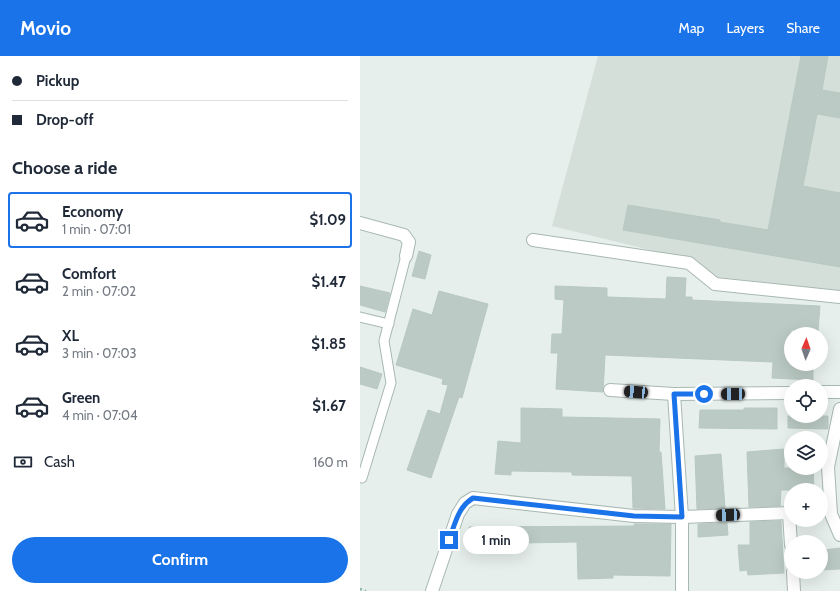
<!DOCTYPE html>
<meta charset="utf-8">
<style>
:root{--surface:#fff;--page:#f6f6f7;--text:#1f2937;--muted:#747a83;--line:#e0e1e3;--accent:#1a73e8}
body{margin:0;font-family:Cabin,sans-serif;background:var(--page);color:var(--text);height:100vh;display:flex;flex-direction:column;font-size:15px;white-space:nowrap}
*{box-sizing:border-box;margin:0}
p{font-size:13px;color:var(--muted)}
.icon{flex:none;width:22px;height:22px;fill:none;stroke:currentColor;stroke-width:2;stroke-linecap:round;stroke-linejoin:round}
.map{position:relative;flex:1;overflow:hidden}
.panel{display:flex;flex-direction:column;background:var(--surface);width:360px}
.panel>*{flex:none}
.banner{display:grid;align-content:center;height:88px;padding:0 12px;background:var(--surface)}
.needle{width:26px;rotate:2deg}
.fabs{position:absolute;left:424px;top:271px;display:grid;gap:8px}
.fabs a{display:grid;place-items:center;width:44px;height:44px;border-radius:50%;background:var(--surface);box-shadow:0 4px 16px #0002;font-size:20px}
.end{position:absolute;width:18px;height:18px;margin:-9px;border:5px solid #1a73e8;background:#fff;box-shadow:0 0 0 2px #fff}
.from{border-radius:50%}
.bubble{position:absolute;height:28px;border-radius:14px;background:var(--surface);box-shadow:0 4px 16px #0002;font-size:13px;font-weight:700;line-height:28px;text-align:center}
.car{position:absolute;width:12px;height:24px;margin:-12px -6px;border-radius:5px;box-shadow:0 0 3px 1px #0007;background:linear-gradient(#222 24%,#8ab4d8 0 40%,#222 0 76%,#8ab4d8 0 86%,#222 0)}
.banner b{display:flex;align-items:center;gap:14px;height:38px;font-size:15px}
.banner b+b{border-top:1px solid var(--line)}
.banner i{width:10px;height:10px;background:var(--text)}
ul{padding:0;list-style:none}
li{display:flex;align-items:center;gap:12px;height:56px;margin:0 8px 6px;padding:0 4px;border:2px solid transparent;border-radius:4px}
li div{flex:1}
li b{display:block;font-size:15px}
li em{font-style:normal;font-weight:700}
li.active{border-color:var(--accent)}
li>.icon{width:36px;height:36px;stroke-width:1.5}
h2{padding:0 12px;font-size:18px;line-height:48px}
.pay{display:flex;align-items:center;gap:10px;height:44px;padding:0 12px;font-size:15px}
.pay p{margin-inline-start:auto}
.action{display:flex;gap:8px;margin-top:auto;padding:8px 12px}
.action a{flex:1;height:46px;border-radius:24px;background:var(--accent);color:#fff;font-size:16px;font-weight:700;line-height:46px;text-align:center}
header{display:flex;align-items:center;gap:24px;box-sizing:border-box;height:56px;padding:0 20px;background:var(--accent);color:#fff}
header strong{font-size:19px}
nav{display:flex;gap:22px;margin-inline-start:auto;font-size:14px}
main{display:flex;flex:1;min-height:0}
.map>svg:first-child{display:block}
.built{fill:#d4dfda}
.building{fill:#bbcac4;stroke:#b8c9c2}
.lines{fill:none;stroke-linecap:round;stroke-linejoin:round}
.lane-casing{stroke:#a8b8b2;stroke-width:11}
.street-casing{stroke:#a8b8b2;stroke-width:14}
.path{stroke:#86b3a5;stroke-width:2.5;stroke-dasharray:2 3;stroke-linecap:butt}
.lane{stroke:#fff;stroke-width:9}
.street{stroke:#fff;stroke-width:12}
.route{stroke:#1a73e8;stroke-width:5}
</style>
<header>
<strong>Movio</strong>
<nav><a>Map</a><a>Layers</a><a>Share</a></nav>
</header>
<main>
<section class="panel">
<div class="banner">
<b><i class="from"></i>Pickup</b>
<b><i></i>Drop-off</b>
</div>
<h2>Choose a ride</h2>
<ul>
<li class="active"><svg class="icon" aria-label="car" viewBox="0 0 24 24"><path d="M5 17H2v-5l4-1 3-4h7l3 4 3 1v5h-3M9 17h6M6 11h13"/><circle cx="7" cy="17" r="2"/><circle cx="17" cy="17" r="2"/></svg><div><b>Economy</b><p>1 min · 07:01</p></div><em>$1.09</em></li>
<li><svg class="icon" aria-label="car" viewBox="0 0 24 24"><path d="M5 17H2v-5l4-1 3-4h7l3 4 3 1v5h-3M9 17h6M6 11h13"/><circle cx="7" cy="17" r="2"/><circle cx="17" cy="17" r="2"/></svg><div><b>Comfort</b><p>2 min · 07:02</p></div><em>$1.47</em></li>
<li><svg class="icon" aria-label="car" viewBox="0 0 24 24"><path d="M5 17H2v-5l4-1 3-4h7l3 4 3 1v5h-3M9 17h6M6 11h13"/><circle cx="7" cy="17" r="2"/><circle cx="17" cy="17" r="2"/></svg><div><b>XL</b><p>3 min · 07:03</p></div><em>$1.85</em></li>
<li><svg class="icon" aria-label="car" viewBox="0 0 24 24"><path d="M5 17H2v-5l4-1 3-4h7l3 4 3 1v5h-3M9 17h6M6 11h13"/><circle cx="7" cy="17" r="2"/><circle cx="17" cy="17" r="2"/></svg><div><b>Green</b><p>4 min · 07:04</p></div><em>$1.67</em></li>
</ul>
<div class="pay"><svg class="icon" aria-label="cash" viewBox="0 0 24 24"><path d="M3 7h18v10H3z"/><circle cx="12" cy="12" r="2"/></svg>Cash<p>160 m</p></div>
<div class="action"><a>Confirm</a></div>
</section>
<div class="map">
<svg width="480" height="535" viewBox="0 0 480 535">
<rect width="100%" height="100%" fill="#e6efeb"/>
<path class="built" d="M 238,0 L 480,0 L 480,235 L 357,221 L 331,204 L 192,170 Z"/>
<g class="building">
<path d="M 441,0 L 468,0 L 462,34 L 480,37 L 480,62 L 457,58 L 443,130 L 480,137 L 480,211 L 263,174 L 268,149 L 360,164 L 360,166 L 408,174 Z"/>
<path d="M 59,195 L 71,199 L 65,223 L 52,220 Z"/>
<path d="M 307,221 L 326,222 L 325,241 L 332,241 L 332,244 L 460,250 L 458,275 L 431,274 L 431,308 L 453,308 L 453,324 L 412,322 L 413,306 L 245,299 L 243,336 L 196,333 L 198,297 L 191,297 L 192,278 L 202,278 L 204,244 L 195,243 L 195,230 L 247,232 L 247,241 L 306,243 Z"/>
<path d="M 0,230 L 30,237 L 25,256 L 0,249 Z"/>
<path d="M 79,235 L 128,248 L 102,342 L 99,341 L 71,422 L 47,414 L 68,354 L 80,358 L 88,329 L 82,328 L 83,323 L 36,309 L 53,253 L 72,259 Z"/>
<path d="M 0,311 L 22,318 L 17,333 L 0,328 Z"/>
<path d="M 161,352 L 202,353 L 202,361 L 300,363 L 299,396 L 301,396 L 305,453 L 273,452 L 272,420 L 212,419 L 212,416 L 151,415 L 151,419 L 135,418 L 138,385 L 161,387 Z"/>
<path d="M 384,352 L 417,352 L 417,373 L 339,372 L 340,354 L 384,354 Z"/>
<path d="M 428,360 L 468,360 L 468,373 L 428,372 Z"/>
<path d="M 424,393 L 424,412 L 453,412 L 454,434 L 421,434 L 420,450 L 389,451 L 387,396 Z"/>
<path d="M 361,398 L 365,452 L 337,453 L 335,400 Z"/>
<path d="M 421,465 L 424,517 L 388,519 L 387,514 L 380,515 L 378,489 L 390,489 L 390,466 Z"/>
<path d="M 367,467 L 368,479 L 338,481 L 338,468 Z"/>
<path d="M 274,468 L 311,468 L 310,520 L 253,519 L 253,522 L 218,523 L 217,486 L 109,488 L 109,471 L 274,470 Z"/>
<path d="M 480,492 L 480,513 L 461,514 L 461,500 L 465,499 L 464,494 Z"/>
</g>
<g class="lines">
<defs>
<g id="lane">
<path d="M 0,261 L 29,268"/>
<path d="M 2,422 L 31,327 L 24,285 L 46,200"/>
</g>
<g id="street">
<path d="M 0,167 L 44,179 L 49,186 L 46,200"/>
<path d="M 173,184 L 329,207 L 355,228 L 480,241"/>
<path d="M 250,334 L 314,338 L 431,337"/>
<path d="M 461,336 L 480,336"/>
<path d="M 314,338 L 322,461 L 322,535"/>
<path d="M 480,353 L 468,411 L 471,458 L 480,479"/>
<path d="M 429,457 L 431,489"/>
<path d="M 433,516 L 434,535"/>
<path d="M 72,535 L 98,458 L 105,447 L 113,442 L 274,460 L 322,461 L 431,457"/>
</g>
</defs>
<use href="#lane" class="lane-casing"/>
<use href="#street" class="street-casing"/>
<path class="path" d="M 0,533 L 6,535"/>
<use href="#lane" class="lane"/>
<use href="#street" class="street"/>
</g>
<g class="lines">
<path class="route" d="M 89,484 C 95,468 98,451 113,442 L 274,460 L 322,461 L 314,338 L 344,338"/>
</g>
</svg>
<div class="fabs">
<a><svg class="needle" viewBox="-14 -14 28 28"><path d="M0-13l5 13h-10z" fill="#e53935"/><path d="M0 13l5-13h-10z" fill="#747a83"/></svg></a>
<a><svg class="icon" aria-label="locate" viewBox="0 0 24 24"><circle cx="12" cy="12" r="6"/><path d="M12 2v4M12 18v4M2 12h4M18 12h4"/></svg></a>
<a><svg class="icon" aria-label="layers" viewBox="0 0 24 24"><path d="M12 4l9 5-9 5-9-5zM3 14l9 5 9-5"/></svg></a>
<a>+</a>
<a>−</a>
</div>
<i class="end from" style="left:344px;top:338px"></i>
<i class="end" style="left:89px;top:484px"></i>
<div class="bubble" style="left:103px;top:470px;width:66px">1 min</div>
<i class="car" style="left:276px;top:336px;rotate:274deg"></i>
<i class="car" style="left:373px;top:338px;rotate:269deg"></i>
<i class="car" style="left:368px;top:459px;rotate:268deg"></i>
</div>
</main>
